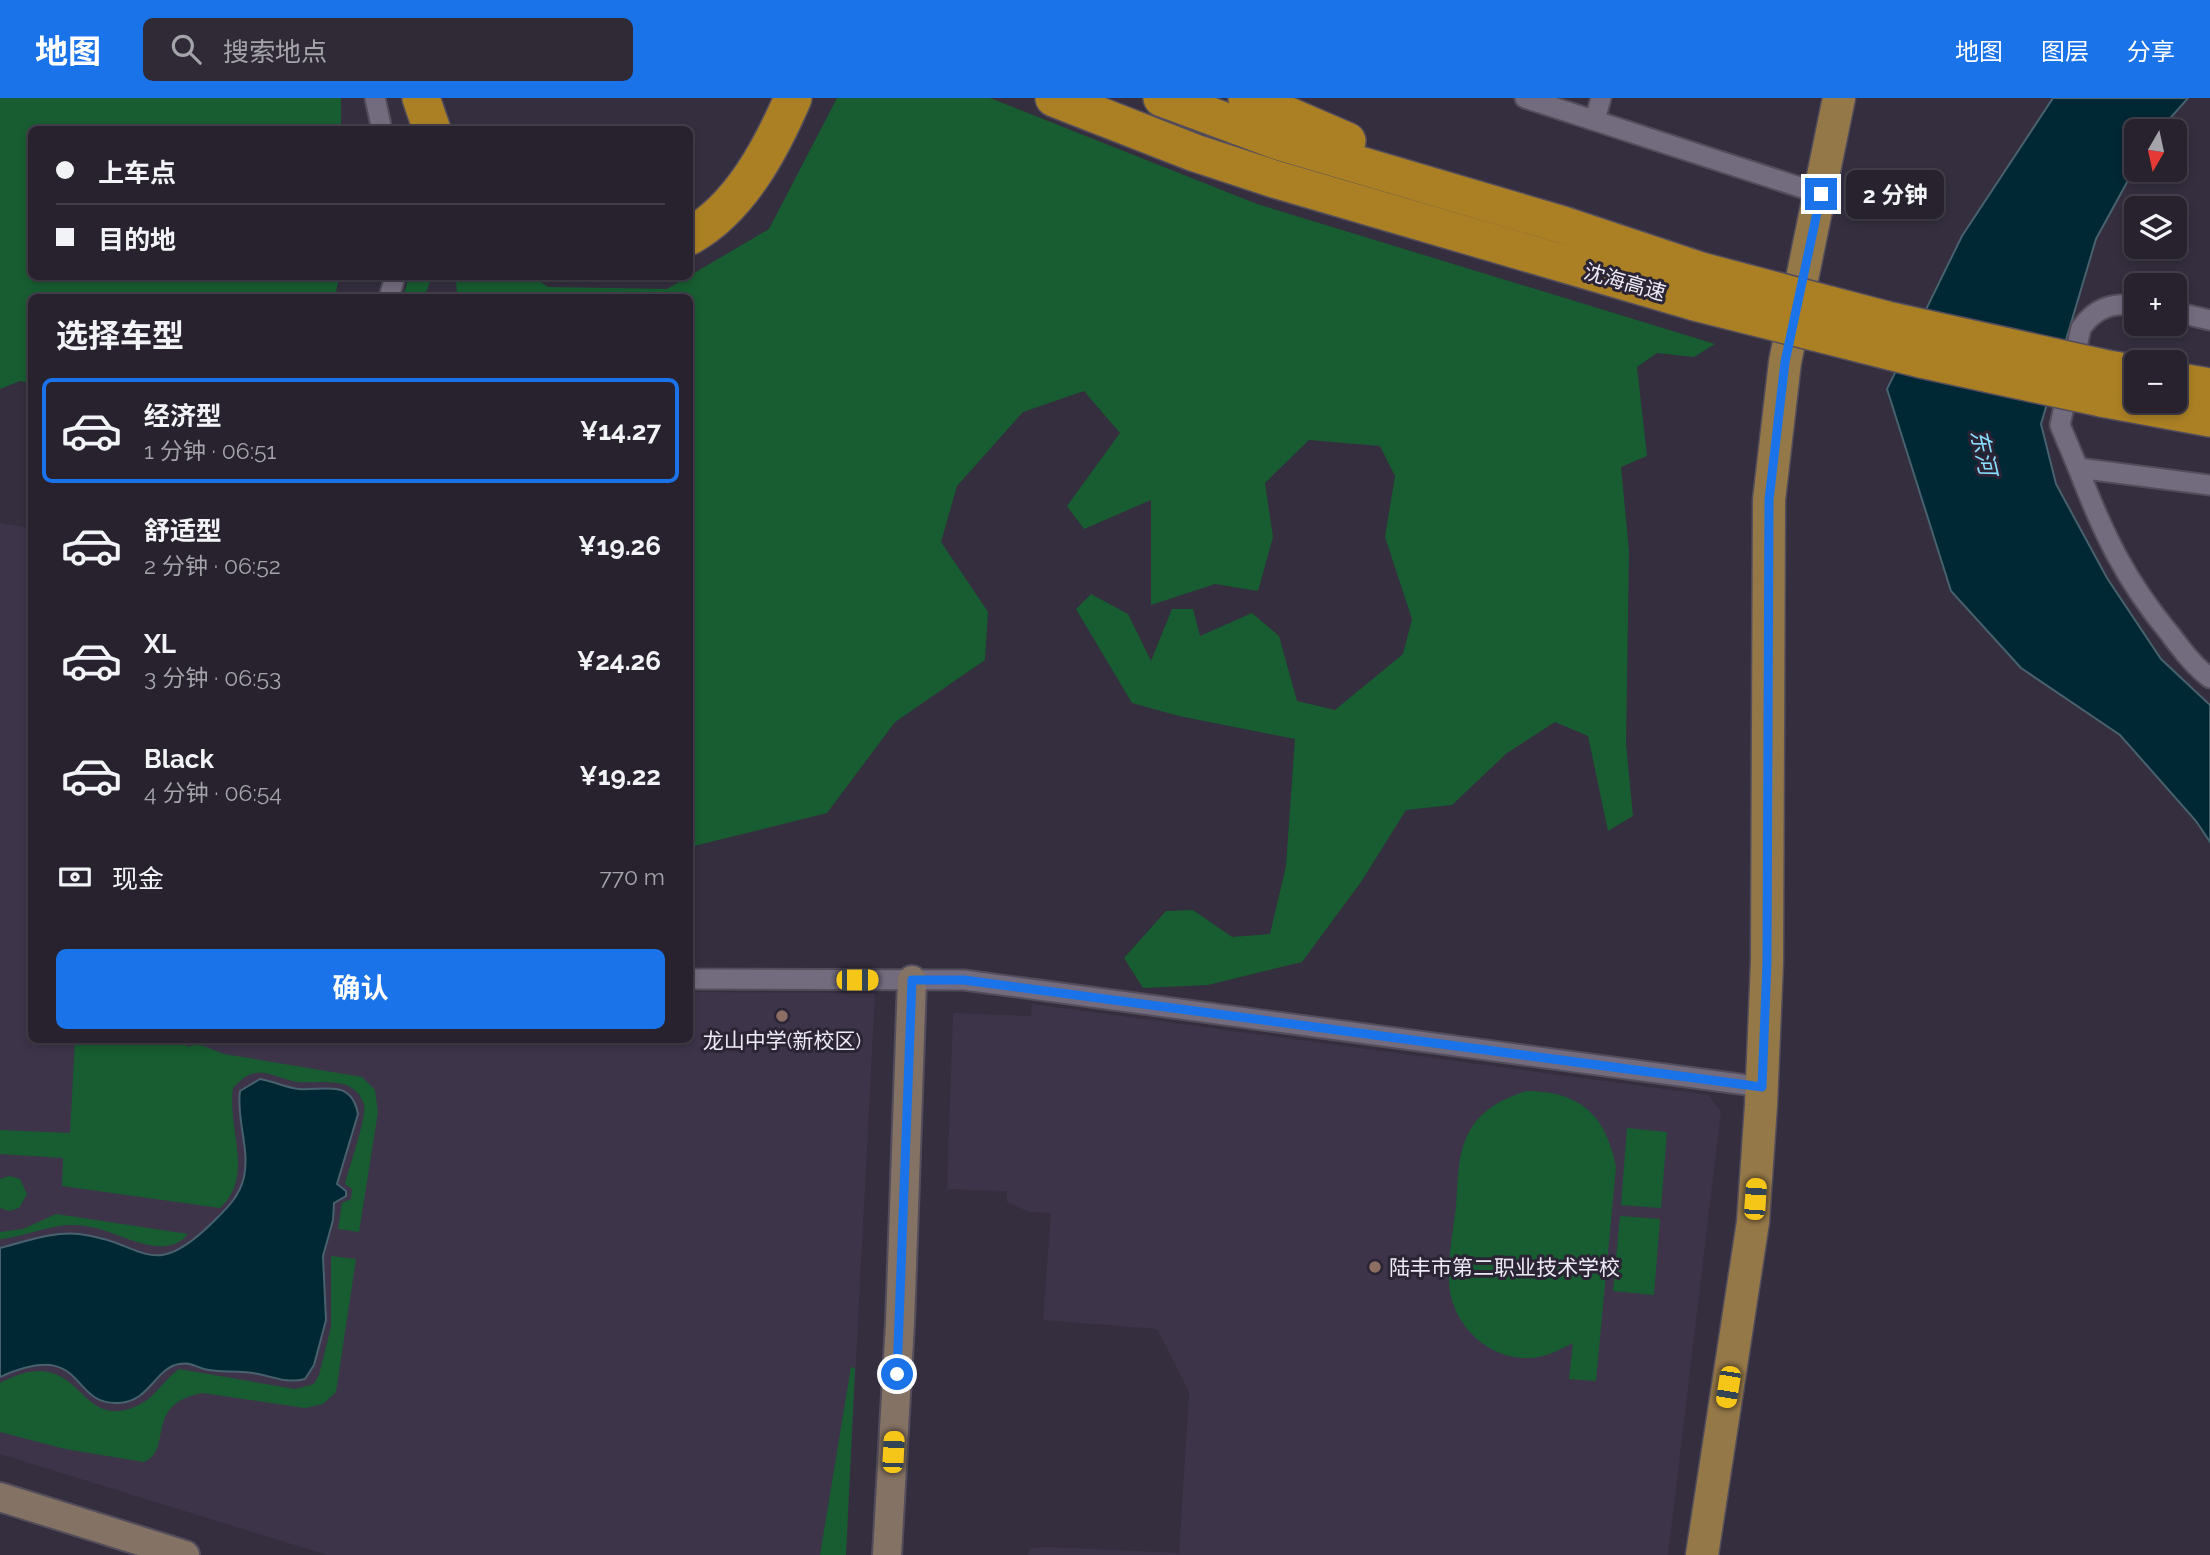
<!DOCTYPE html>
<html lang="zh">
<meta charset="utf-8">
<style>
:root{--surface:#27222e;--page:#2f2a36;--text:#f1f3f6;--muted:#a4a4aa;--line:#433f4a;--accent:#1a73e8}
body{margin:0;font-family:Raleway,"Noto Sans SC",sans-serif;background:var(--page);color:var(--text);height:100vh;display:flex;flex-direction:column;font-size:26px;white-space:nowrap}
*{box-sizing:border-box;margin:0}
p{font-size:23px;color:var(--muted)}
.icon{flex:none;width:38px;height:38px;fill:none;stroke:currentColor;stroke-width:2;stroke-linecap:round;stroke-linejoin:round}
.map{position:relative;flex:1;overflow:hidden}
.panel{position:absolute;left:28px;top:196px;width:665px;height:749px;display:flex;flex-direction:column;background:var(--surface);border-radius:10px;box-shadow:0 4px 10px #0003,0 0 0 2px var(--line)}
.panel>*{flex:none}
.top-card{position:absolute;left:28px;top:28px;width:665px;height:154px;border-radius:10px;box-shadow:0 4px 10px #0003,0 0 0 2px var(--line);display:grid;align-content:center;height:154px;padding:0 28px;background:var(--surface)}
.needle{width:46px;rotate:189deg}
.tools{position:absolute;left:2124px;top:21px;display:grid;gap:14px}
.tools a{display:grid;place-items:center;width:63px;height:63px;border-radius:10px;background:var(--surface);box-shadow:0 4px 10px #0003,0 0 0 2px var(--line);font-size:35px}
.end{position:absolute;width:32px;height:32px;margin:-16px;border:9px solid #1a73e8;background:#fff;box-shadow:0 0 0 4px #fff}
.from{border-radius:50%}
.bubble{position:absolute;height:49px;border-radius:10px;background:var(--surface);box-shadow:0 4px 10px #0003,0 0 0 2px var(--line);font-size:23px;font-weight:700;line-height:49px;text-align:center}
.car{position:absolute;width:21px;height:42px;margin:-21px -10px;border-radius:9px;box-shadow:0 0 5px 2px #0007;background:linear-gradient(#f5c518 24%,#345 0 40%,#f5c518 0 76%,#345 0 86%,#f5c518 0)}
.top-card b{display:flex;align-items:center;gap:24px;height:66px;font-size:26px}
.top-card b+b{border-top:2px solid var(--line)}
.top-card i{width:18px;height:18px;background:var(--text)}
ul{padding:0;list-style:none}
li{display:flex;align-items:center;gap:21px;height:105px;margin:0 14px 10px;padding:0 14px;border:4px solid transparent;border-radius:10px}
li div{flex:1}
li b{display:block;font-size:26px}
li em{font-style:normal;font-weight:700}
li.active{border-color:var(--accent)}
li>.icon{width:63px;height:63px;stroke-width:1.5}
h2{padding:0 28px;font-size:32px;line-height:84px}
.pay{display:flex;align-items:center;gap:18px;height:77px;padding:0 28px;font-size:26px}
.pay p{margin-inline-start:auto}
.button{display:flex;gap:14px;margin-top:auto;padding:14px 28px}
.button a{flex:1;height:80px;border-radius:10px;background:var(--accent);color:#fff;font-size:28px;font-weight:700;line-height:80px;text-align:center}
header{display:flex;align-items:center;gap:42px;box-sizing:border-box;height:98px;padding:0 35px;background:var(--accent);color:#fff}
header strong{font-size:33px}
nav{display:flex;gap:38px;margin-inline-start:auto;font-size:24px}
.search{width:490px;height:63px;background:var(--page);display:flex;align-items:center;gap:18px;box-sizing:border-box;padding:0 24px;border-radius:10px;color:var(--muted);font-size:26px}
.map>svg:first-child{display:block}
.built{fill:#3d344a}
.green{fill:#175d31}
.water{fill:#002734;stroke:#47626e;stroke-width:2}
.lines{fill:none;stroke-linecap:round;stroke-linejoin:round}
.street-casing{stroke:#534d5b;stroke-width:23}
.secondary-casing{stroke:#534d5b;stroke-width:32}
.primary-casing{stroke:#534d5b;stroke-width:35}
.highway-casing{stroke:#534d5b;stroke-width:40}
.street{stroke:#736c7f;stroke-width:19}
.secondary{stroke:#847264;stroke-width:28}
.primary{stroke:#957848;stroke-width:32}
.highway{stroke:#ab8024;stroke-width:37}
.highway-bridge-casing{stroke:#534d5b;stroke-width:40;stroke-linecap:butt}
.highway-bridge{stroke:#ab8024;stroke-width:37}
.route{stroke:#1a73e8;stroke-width:9}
.education-dot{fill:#8d6e63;stroke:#2a2434;stroke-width:2.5}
.labels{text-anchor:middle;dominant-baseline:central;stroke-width:6;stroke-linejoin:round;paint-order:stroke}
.street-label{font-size:21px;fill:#eeeaf5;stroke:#2a2434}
.poi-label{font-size:21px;fill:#eeeaf5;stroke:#2a2434}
.water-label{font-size:23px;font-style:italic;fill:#89ddfd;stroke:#2a2434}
</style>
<header>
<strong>地图</strong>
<div class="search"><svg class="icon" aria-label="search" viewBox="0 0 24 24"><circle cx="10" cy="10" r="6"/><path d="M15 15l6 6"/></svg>搜索地点</div>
<nav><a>地图</a><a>图层</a><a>分享</a></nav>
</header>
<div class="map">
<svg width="2210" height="1457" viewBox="0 0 2210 1457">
<rect width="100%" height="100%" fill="#342e3e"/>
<g class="built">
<path d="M 0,425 L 31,430 L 32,942 L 690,942 L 690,894 L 875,895 L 846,1457 L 327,1457 L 0,1356 Z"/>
<path d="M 1032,906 L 1708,997 L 1721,1013 L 1668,1457 L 1028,1457 L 1030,1450 L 1048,1449 L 1179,1455 L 1189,1294 L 1157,1231 L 1043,1222 L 1051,1115 L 1029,1114 L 1007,1104 L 1007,1093 L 947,1091 L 953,915 L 1031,918 Z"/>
</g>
<g class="green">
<path d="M 0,0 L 341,0 L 341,31 L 32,32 L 32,178 L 339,179 L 335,199 L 32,200 L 31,285 L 20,283 L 0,291 Z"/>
<path d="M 837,0 L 990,0 L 1257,106 L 1715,246 L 1694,259 L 1657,255 L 1637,269 L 1647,358 L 1621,369 L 1629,453 L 1626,646 L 1633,718 L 1608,733 L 1588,638 L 1555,624 L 1507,655 L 1452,707 L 1406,712 L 1361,784 L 1302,864 L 1208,887 L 1143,890 L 1124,860 L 1166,813 L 1193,812 L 1232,839 L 1270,836 L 1286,768 L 1295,641 L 1179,618 L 1132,605 L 1076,511 L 1091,496 L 1128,516 L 1151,563 L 1172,511 L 1193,511 L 1200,538 L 1252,515 L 1279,538 L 1297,603 L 1335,612 L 1403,556 L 1412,521 L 1385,439 L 1395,378 L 1380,348 L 1309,342 L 1265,385 L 1273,439 L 1258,493 L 1215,486 L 1151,507 L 1151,402 L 1084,431 L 1067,408 L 1120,335 L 1084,293 L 1023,314 L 957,388 L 941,444 L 988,514 L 985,562 L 895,624 L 827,715 L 690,749 L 690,200 L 457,199 L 456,179 L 533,179 L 548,189 L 667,191 L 769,131 Z"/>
<path d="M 409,179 L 432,179 L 424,199 L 403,199 Z"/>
<path d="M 75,942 L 185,942 L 187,949 L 198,946 L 224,956 L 362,979 L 375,992 L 378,1014 L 359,1134 L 338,1131 L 342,1105 L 351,1101 L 352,1091 L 345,1086 C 349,1069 367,1019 364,1007 C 355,976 320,986 297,984 C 283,982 271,973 255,975 C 246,976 239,984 233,990 C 227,1032 255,1078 220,1110 L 62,1088 L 63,1060 L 0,1056 L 0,1032 L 70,1035 Z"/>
<path d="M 1526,993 C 1580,993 1606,1017 1616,1069 L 1596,1283 L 1569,1281 L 1573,1245 C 1559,1252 1545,1260 1528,1260 C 1486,1261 1450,1224 1449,1183 C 1448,1159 1453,1133 1456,1109 C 1458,1085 1457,1058 1468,1036 C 1480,1012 1502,1001 1526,993 Z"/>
<path d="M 1627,1030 L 1667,1034 L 1661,1110 L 1621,1107 Z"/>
<path d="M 9,1078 L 20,1081 L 27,1096 L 19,1110 L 9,1113 L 0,1110 L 0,1081 Z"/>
<path d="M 56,1116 L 188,1136 C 166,1164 122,1136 96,1130 C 57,1120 36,1137 0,1141 L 0,1134 L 23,1131 Z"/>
<path d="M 1620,1118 L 1660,1121 L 1654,1197 L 1613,1193 Z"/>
<path d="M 331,1158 L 356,1161 L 336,1294 L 323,1306 L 305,1310 L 202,1295 C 143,1306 174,1352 144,1364 L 65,1351 L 0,1334 L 0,1285 C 84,1240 74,1338 139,1307 C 155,1299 165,1281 179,1271 L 295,1291 L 314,1286 L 319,1277 L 331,1229 Z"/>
<path d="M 851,1269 L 855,1270 L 846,1457 L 820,1457 Z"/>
</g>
<g class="water">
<path d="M 2053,0 L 2188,0 L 2159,33 L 2137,33 L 2137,66 L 2096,141 L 2041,326 L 2056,386 L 2107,480 L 2161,561 L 2210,607 L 2210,744 L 2196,723 L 2120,637 L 2021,570 L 1951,493 L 1887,291 L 1962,138 Z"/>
<path d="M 260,981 C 273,983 286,990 299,991 C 324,993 351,980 358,1016 L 337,1086 L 346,1093 L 346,1098 L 334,1105 L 333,1122 L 323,1158 L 326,1222 L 314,1267 L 305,1281 C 286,1286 272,1278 253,1275 C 237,1272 220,1275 204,1271 C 194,1268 190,1264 179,1266 C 155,1270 150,1304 118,1305 C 68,1307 87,1240 0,1279 L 0,1150 C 24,1144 54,1133 79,1136 C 145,1144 150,1185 211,1126 C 226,1111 239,1100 244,1079 C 250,1050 236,1021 240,993 Z"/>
</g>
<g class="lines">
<defs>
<g id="street">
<path d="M 375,0 L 382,32"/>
<path d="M 1525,0 L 1821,96"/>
<path d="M 1595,22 L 1601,0"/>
<path d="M 389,200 L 395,178"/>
<path d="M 2175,214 L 2210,222"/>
<path d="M 2078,370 L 2060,327 L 2081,230 C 2096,209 2112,205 2137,207"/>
<path d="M 2210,387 L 2078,370 C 2103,435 2125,482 2170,536 C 2182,552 2194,568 2210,580"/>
<path d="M 690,881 L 964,882 L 1762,989"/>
</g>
<g id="secondary">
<path d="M 0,1399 L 185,1457"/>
<path d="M 887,1457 L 900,1225 L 912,882"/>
</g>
<path id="primary" d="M 1702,1457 L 1753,1124 L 1761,1007 L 1767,864 L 1769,402 L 1785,264 L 1839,0"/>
<g id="highway">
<path d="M 421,0 L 432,32"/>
<path d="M 1054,0 L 1195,55 L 1274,81 L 1695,204"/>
<path d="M 1162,0 L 1278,43 L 1563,127 L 1701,173"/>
<path d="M 1247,0 L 1347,43"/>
<path d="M 690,138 C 740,110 771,51 793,0"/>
<path d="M 2108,271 L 2137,276"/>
<path d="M 2175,283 L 2210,289"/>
<path d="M 2101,300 L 2210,320"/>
</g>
</defs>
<use href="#street" class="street-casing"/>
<use href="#secondary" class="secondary-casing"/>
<use href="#primary" class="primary-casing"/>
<use href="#highway" class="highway-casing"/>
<use href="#street" class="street"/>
<use href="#secondary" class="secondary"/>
<use href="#primary" class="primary"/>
<use href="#highway" class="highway"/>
<defs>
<g id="highway-bridge">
<path d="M 1701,173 L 1887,222 L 2108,271"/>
<path d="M 1695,204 L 1925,262 L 2101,300"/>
</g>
</defs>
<use href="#highway-bridge" class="highway-bridge-casing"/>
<use href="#highway-bridge" class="highway-bridge"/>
</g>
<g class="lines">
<path class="route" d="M 897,1276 L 912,882 L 964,882 L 1762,989 L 1767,864 L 1769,402 L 1785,264 L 1821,96"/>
</g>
<g class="education-dot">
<circle cx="782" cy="918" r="7"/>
<circle cx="1375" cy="1169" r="7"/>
</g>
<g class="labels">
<g class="street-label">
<text transform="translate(1625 184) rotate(16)">沈海高速</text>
</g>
<g class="poi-label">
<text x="782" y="942">龙山中学(新校区)</text>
<text x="1389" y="1169" text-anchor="start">陆丰市第二职业技术学校</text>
</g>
<g class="water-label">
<text transform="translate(1984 354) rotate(77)">东河</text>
</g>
</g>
</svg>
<div class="tools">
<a><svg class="needle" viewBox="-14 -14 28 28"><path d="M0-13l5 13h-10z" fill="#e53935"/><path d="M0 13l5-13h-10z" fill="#a4a4aa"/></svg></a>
<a><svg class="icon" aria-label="layers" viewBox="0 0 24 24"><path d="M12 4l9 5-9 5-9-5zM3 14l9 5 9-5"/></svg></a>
<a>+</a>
<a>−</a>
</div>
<i class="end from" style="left:897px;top:1276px"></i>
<i class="end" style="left:1821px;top:96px"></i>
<div class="bubble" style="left:1846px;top:72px;width:98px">2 分钟</div>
<i class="car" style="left:857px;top:882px;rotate:90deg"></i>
<i class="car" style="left:1755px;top:1101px;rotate:4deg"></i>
<i class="car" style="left:1728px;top:1289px;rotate:189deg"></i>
<i class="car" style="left:893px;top:1354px;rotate:3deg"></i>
<div class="top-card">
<b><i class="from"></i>上车点</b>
<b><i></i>目的地</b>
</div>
<section class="panel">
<h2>选择车型</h2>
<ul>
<li class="active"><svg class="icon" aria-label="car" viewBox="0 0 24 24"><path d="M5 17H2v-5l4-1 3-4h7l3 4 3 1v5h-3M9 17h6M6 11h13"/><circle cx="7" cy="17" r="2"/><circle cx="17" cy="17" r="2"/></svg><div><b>经济型</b><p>1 分钟 · 06:51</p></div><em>¥14.27</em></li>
<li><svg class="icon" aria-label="car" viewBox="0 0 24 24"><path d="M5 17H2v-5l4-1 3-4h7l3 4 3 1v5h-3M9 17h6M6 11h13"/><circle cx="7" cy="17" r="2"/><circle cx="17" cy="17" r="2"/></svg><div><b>舒适型</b><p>2 分钟 · 06:52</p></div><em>¥19.26</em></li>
<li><svg class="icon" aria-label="car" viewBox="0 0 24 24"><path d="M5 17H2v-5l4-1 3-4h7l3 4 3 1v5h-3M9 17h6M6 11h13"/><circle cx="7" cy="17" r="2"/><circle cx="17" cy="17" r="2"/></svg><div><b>XL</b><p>3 分钟 · 06:53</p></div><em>¥24.26</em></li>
<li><svg class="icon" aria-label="car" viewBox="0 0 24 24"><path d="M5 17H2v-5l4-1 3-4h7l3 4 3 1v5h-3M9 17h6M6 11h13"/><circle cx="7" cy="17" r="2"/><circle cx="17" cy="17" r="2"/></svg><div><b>Black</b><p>4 分钟 · 06:54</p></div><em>¥19.22</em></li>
</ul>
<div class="pay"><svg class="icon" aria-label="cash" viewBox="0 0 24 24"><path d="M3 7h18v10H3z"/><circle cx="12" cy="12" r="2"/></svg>现金<p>770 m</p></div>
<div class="button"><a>确认</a></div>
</section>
</div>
